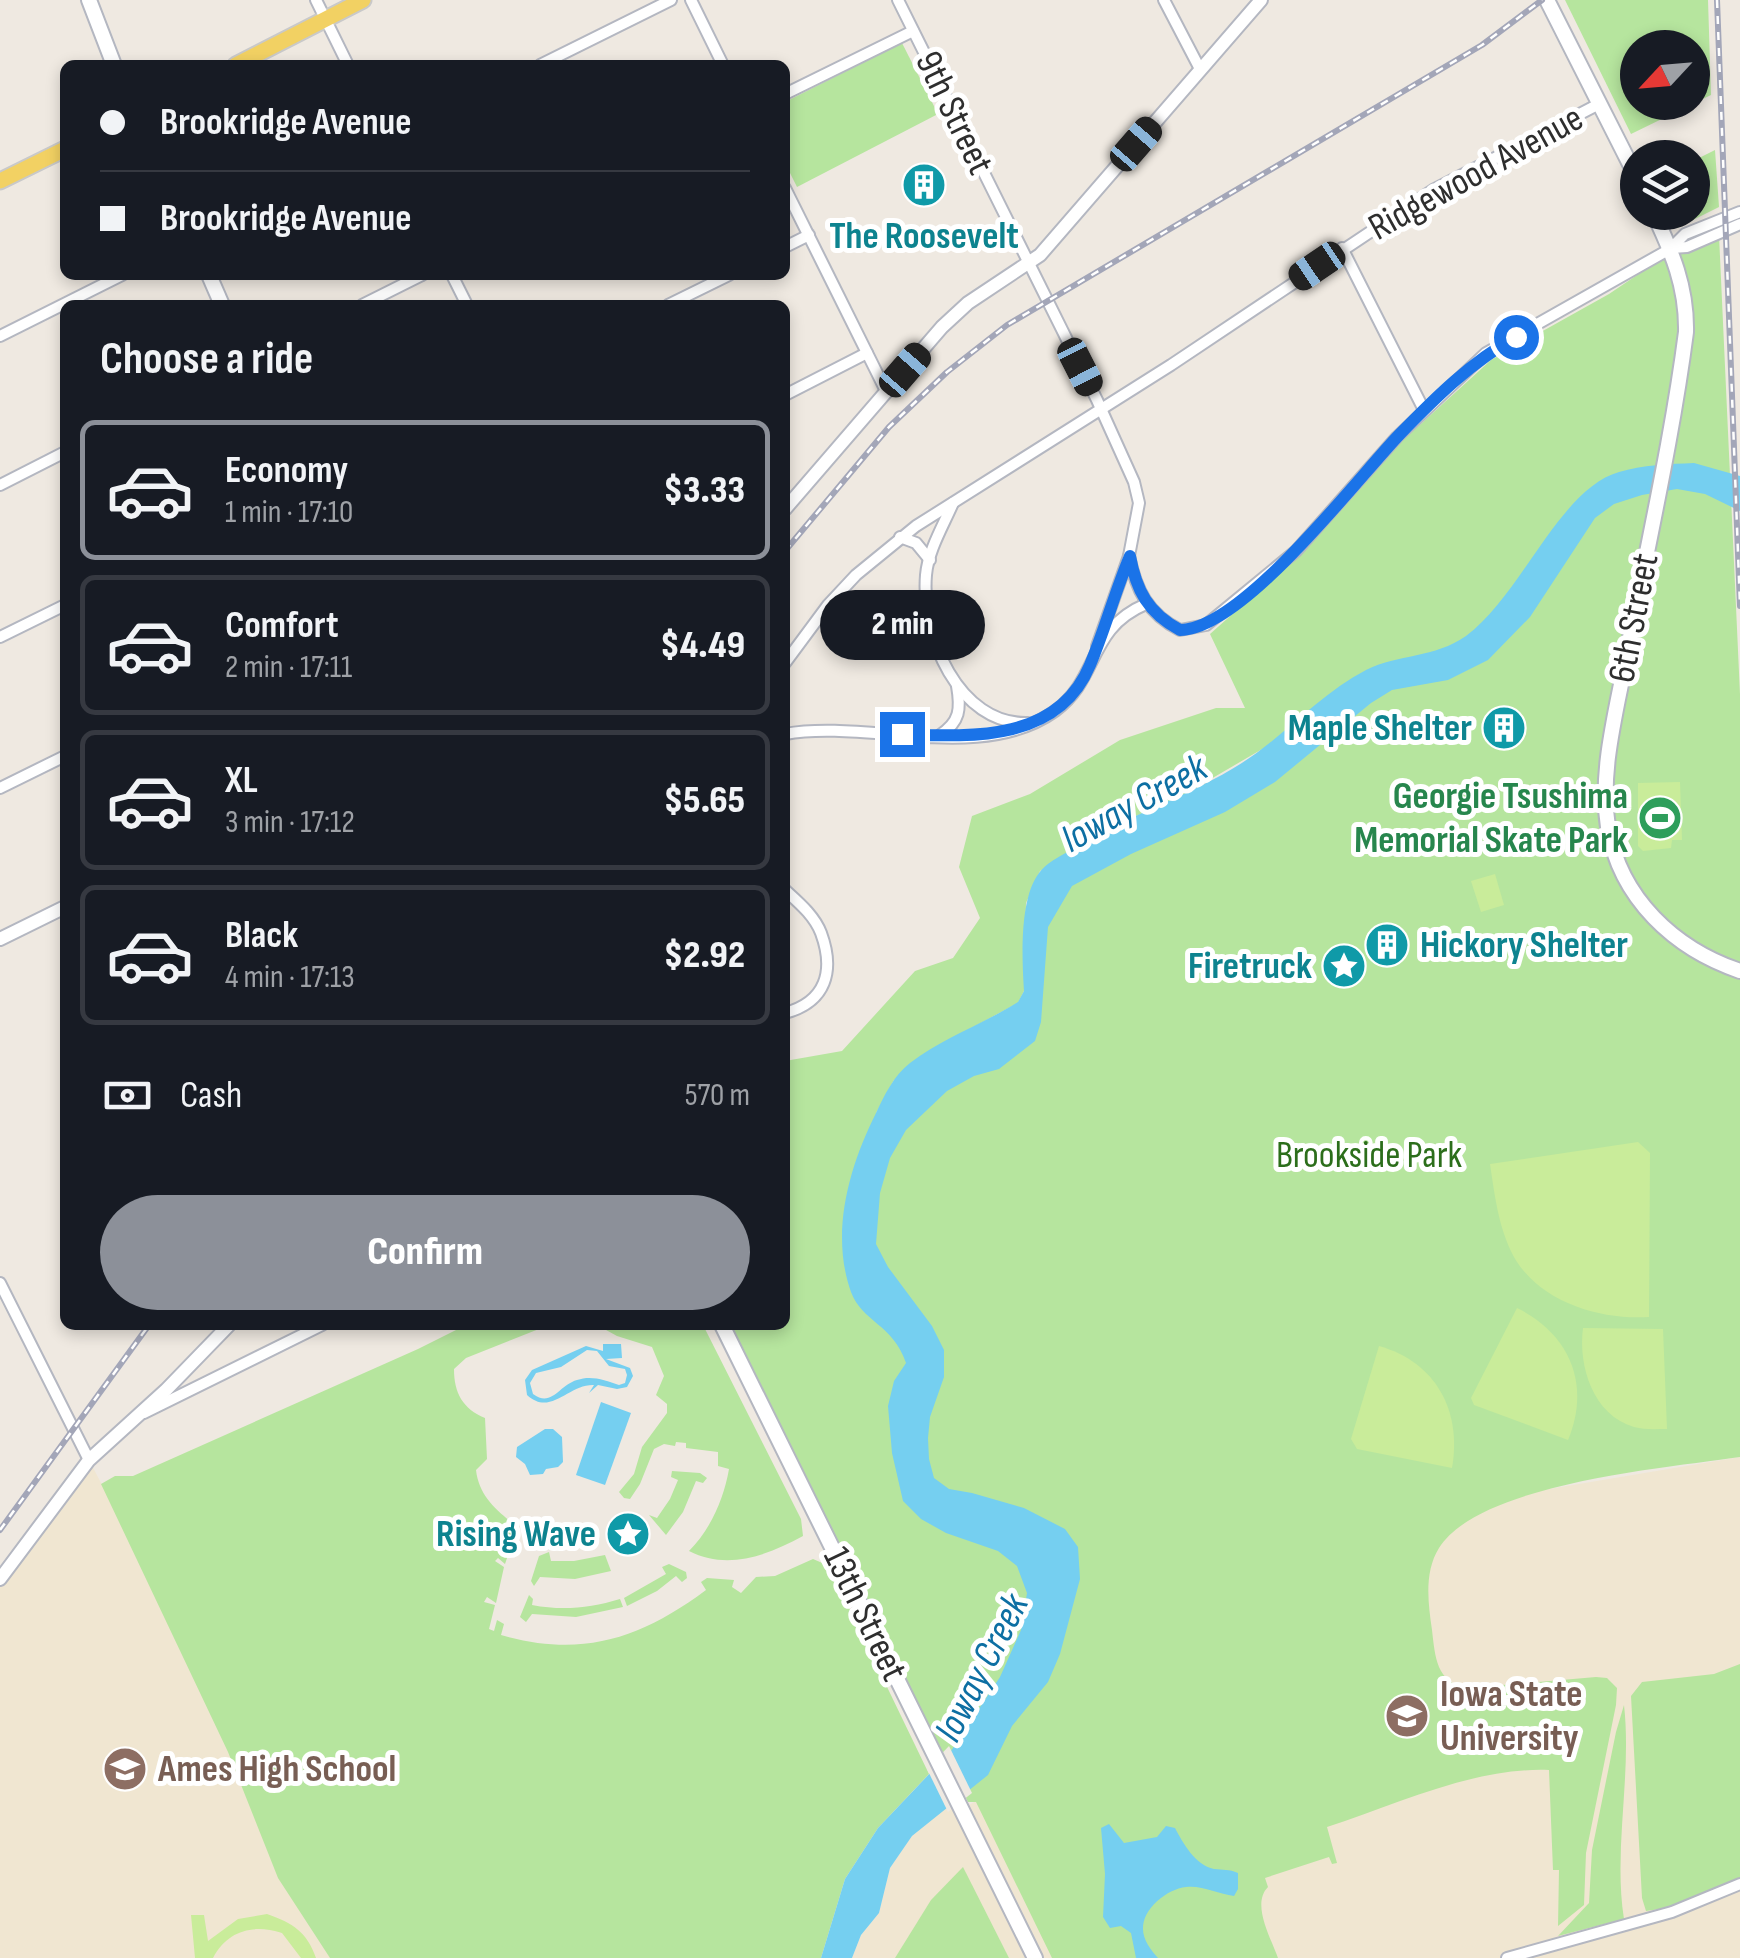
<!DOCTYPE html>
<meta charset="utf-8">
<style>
:root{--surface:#171b24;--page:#20242c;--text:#f1f3f6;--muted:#9ea1a6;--line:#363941;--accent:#8c9099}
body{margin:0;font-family:"Sofia Sans Condensed",sans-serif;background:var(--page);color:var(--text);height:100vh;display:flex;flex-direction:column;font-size:38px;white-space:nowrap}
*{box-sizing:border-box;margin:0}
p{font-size:32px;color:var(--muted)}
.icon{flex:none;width:55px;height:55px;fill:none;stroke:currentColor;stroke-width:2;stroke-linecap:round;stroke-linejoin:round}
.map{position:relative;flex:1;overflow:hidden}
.side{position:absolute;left:60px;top:300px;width:730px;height:1030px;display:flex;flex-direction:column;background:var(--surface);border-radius:15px;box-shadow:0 5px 15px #0003}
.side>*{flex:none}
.top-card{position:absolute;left:60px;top:60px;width:730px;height:220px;border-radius:15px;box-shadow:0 5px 15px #0003;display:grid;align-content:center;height:220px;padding:0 40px;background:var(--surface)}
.needle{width:65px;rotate:244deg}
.buttons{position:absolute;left:1620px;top:30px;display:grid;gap:20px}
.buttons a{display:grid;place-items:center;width:90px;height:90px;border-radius:50%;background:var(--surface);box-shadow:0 5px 15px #0003;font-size:50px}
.end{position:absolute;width:45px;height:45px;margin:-22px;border:12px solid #1a73e8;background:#fff;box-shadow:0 0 0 5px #fff}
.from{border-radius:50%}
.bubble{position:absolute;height:70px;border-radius:35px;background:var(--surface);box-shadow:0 5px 15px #0003;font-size:32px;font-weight:800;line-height:70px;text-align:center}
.car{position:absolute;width:30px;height:60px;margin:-30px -15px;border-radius:12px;box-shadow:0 0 8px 2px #0007;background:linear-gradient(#222 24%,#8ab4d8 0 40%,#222 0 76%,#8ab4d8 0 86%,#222 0)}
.top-card b{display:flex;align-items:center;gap:35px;height:95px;font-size:38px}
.top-card b+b{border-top:2px solid var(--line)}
.top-card i{width:25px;height:25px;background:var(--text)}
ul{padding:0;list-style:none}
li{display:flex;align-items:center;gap:30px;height:140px;margin:0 20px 15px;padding:0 20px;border:5px solid var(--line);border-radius:15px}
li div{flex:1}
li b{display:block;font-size:38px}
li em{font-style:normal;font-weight:800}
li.selected{border-color:var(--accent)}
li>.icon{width:90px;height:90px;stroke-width:1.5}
h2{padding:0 40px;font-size:45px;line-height:120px}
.pay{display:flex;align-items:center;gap:25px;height:110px;padding:0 40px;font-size:38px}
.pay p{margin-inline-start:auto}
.action{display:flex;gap:20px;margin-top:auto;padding:20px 40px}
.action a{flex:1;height:115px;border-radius:60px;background:var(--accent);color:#fff;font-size:40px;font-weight:800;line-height:115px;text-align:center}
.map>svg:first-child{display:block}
.education{fill:#f0e6d1}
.green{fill:#b6e59e;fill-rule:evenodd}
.pitch{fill:#c9ec9a}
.water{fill:#75cff0;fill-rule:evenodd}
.pier{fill:#efe9e1}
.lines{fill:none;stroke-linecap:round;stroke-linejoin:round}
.minor-casing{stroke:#b4b7c1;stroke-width:14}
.tertiary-casing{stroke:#b4b7c1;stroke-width:16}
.secondary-casing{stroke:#b4b7c1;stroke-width:18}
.primary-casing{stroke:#c9c9c9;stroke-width:19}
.minor{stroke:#fff;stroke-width:10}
.tertiary{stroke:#fff;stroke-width:12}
.secondary{stroke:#fff;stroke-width:14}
.primary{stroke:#f2d163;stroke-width:15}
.rail-casing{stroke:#a3a6b8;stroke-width:6}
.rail{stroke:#fff;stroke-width:2.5;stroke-dasharray:8;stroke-linecap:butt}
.route{stroke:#1a73e8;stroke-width:12}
.labels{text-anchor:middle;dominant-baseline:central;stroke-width:10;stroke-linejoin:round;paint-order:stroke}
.street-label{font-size:38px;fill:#2e2e2e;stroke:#fff}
.culture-label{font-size:38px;font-weight:bold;fill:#0d838f;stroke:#fff;text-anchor:end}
.leisure-label{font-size:38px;font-weight:bold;fill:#27864d;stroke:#fff;text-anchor:end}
.park-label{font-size:38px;fill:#2c6e1b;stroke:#fff}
.education-label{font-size:38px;font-weight:bold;fill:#785e54;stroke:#fff;text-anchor:start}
.water-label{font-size:40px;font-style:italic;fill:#0d6fa3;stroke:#fff}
</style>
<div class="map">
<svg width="1740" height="1958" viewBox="0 0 1740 1958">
<rect width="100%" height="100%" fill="#efe9e1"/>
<g class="education">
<path d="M 1740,1457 L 1740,1958 L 852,1958 L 861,1935 L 879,1913 L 890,1868 L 912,1836 L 945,1807 L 962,1809 L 976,1801 L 1421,1534 L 1537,1491 Z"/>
<path d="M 89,1460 L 350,1958 L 0,1958 L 0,1580 Z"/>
</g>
<g class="green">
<path d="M 1565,0 L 1708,0 L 1711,95 L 1631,134 ZM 1638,48 L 1692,48 L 1692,102 L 1638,102 Z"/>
<path d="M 902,43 L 938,114 L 797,187 L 785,163 L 785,102 Z"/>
<path d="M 1715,150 L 1719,207 L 1677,228 L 1669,213 L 1692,212 L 1693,161 Z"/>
<path d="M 1719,235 L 1740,694 L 1740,1457 C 1667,1468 1480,1483 1439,1548 C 1424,1572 1428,1603 1432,1630 C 1435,1656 1436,1683 1467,1688 L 1596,1677 L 1607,1678 L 1617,1688 L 1616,1705 L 1586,1853 L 1584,1905 L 1558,1926 L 1559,1870 L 1553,1870 L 1549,1770 C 1474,1767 1398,1804 1327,1827 L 1337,1863 L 1332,1864 L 1329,1857 L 1265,1878 L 1268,1887 C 1251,1904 1271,1938 1278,1958 L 1052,1958 L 976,1802 L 968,1802 L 726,1325 L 785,1325 L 785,1061 L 842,1051 L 915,971 L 953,958 L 980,918 L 959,867 L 972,816 L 1030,794 L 1120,740 L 1216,708 L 1245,708 L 1210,634 L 1299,555 L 1402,441 L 1491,360 L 1609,294 L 1655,263 ZM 1264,748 L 1181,812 L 1043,888 L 1025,1022 L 876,1113 L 894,1080 L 966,1031 L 1018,1003 L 1024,991 L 1026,903 L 1040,871 L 1099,832 L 1180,797 Z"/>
<path d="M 466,1325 L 549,1325 L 466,1358 L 454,1369 C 454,1393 463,1409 485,1418 L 487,1459 L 476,1470 C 479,1497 498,1512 519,1528 L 510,1547 L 514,1549 L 512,1553 L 509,1552 L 505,1564 L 498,1558 L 495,1561 L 504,1567 L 496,1603 L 487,1597 L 484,1602 L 495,1605 L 489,1629 L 494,1631 L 497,1620 L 504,1624 L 501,1635 C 582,1658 640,1639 706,1590 L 701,1582 L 707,1578 L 734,1580 L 732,1587 L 741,1593 L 756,1577 L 775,1576 L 813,1559 L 827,1565 L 835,1579 L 929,1774 L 878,1828 L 845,1879 L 821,1958 L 330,1958 L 278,1878 L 228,1752 L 101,1484 L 115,1476 L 133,1476 L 418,1349 Z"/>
<path d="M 597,1325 L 703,1325 L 801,1519 L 803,1536 C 768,1555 728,1571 689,1551 C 711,1529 724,1498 729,1469 L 718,1466 L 718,1452 L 686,1448 L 686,1443 L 676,1442 L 675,1446 L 664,1444 L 654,1449 L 640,1484 L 630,1499 L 624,1498 L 619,1492 L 634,1474 L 642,1447 L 667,1413 L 667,1404 L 656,1395 L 664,1376 L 652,1347 L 617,1336 Z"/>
<path d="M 672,1471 L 700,1473 L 707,1478 L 703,1483 L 696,1481 L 683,1512 L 666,1535 L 649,1515 L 657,1518 L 670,1499 L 678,1480 L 671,1477 Z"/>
<path d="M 549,1552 L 551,1561 L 574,1561 L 605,1555 L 611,1571 L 575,1579 L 540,1577 L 534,1586 L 531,1581 L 539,1556 Z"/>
<path d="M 669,1564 L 686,1572 L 687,1578 L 682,1582 L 676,1576 L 657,1591 L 627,1606 L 624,1598 L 666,1574 L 662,1567 Z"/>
<path d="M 529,1595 L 533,1599 L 532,1605 C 563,1611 590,1608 620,1599 L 623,1607 L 576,1617 L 532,1614 L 526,1622 L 520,1617 Z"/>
<path d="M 1740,1664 L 1740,1878 L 1673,1907 L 1646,1911 L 1642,1898 L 1631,1696 L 1642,1682 L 1714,1674 Z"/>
<path d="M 1624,1705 C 1632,1776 1613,1849 1624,1919 L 1558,1936 L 1589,1903 L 1592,1850 L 1616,1732 Z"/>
<path d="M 963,1867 L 1009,1958 L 895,1958 L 931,1900 Z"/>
</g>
<g class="pitch">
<path d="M 1680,782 L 1682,840 L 1672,840 L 1671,848 L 1643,851 L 1638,846 L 1638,783 Z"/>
<path d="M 1495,874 L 1504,905 L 1481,912 L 1471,881 Z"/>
<path d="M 1638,1142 L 1650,1153 L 1649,1317 C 1602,1320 1545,1304 1517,1262 C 1499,1233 1495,1197 1490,1164 Z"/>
<path d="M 1517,1308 C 1570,1334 1591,1385 1568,1440 L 1474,1405 L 1471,1398 Z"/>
<path d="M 1583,1328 L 1663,1329 L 1667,1429 C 1656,1429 1645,1430 1634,1427 C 1593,1415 1578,1366 1583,1328 Z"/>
<path d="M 1379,1346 C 1436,1362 1462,1411 1452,1468 L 1357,1449 L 1351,1439 Z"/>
<path d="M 267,1914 C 293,1923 307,1932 316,1958 L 301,1958 L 282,1933 C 253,1924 228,1930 213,1958 L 195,1958 L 191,1915 L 204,1915 L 208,1941 L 238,1919 Z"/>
</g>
<g class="water">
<path d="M 1694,463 L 1740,476 L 1740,511 L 1705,494 L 1677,489 L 1642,495 L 1614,504 L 1595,518 L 1530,617 L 1488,660 L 1448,680 L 1392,690 L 1371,703 L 1275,782 L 1225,812 L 1131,854 L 1072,886 L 1048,927 L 1041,1022 L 1035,1041 L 999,1069 L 974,1076 L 947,1091 L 906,1130 L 890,1158 L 880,1193 L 876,1244 L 888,1267 L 932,1326 L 944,1350 L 944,1377 L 930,1417 L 928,1438 L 929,1459 L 934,1478 L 949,1489 L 972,1493 L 1024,1508 L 1065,1529 L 1078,1547 L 1080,1579 L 1060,1654 L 1048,1682 L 1012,1726 L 988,1775 L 912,1836 L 890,1868 L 879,1913 L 861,1935 L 852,1958 L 821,1958 L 845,1879 L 878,1828 L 951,1751 L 1000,1677 L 1021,1630 L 1027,1593 L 1017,1566 L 998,1551 L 946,1533 L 921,1519 L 903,1501 L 892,1453 L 888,1406 L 894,1381 L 906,1363 C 893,1324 862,1322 851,1292 C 830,1233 849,1167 876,1113 C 884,1096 894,1075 910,1063 C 943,1038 983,1024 1018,1002 L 1024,991 C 1022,959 1019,899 1039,873 C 1046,863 1059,857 1069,851 C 1121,818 1180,800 1232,769 C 1281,741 1316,696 1366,670 C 1398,654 1435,658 1466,636 C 1521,596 1559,489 1619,472 C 1642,465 1670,464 1694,463 Z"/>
<path d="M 603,1344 L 621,1344 L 622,1358 L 606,1359 L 630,1368 L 633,1376 L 627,1387 L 617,1389 L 598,1385 L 589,1393 L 594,1385 C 568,1384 551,1417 527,1395 L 525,1380 L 532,1370 L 586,1346 L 603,1351 ZM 587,1350 L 597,1351 L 609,1366 L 625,1369 L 627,1375 L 625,1383 L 619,1385 C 605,1380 591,1375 577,1380 C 559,1385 552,1408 533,1394 L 530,1383 L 536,1373 L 561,1367 Z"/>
<path d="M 601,1402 L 631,1413 L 605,1485 L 576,1475 Z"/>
<path d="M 545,1429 L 553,1429 L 562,1437 L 563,1462 L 558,1467 L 546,1469 L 543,1474 L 530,1475 L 525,1464 L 516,1457 L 517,1447 Z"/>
<path d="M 1109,1824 L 1124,1843 L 1157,1837 L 1166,1826 L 1175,1828 C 1183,1843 1195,1865 1214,1869 C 1223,1870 1229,1869 1238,1873 L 1238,1889 L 1234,1896 C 1218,1894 1202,1885 1186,1887 C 1167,1889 1142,1909 1143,1929 C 1143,1940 1151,1950 1158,1958 L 1136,1958 L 1131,1933 L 1121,1926 L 1110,1928 L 1103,1917 L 1105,1874 L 1101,1828 Z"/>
</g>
<path class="pier" d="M 949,1746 L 972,1793 L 948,1812 L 927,1769 Z"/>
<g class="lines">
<defs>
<g id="minor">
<path d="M 316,0 L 348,65"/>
<path d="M 691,0 L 723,65"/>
<path d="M 898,0 L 1097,400 L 1134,482 L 1139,503 L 1129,556 L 1097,646"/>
<path d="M 1164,0 L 1200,69"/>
<path d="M 540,65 L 671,0"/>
<path d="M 785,94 L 913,31"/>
<path d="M 785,188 L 886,391"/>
<path d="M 785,247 L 809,235"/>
<path d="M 1342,248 L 1424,410"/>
<path d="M 1671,248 L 1687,247 L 1740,224"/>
<path d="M 452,275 L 467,305"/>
<path d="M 362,305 L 422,275"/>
<path d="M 668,305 L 729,275"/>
<path d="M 0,336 L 122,275"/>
<path d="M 785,395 L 867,353"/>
<path d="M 0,485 L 65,452"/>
<path d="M 953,503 C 943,526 928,551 926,575 C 921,635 958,725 1028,723"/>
<path d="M 900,537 L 916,543 L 930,560"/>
<path d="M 1129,556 C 1136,590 1148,614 1180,630 L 1206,625 L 1296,551 L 1397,437 L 1486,353 L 1670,249 L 1685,234 L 1740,212"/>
<path d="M 0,637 L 65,605"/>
<path d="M 785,663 L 828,605 L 856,575 L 916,526 L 1171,365 L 1433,190 L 1599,104"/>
<path d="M 785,734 C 868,719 981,764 1055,711 C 1100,678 1087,629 1146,604"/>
<path d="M 940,735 C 960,722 961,709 957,686"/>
<path d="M 0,788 L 65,756"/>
<path d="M 785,890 C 798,902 814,915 821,933 C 835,971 826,1002 785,1013"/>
<path d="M 0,1283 L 89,1460"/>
<path d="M 144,1413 L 322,1325"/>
<path d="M 1507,1958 L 1672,1912 L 1740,1884"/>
</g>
<g id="tertiary">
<path d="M 785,509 L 942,327 L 968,303 L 1040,255 L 1261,0"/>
<path d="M 0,939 L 65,907"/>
<path d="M 0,1579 L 89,1460 L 166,1390 L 229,1325"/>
</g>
<g id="secondary">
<path d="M 89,0 L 114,65"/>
<path d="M 1547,0 L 1638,180"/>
<path d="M 1653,212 C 1672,252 1687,287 1686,332 C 1672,440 1647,547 1627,654 C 1617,709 1599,771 1608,827 C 1620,899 1675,949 1740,971"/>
<path d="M 209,275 L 222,305"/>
<path d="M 722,1325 L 1035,1958"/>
</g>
<g id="primary">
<path d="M 236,65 L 363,0"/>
<path d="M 0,181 L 65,149"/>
</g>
</defs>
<use href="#minor" class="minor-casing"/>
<use href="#tertiary" class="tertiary-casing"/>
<use href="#secondary" class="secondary-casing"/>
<use href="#primary" class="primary-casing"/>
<use href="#minor" class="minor"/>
<use href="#tertiary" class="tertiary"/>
<use href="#secondary" class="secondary"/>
<use href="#primary" class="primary"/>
<defs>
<g id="rail">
<path d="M 1717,0 L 1740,606"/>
<path d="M 785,551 L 889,427 L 947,372 L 1007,325 L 1482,45 L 1542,0"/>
<path d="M 0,1530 L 149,1325"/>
</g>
</defs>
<use href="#rail" class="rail-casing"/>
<use href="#rail" class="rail"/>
</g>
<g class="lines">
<path class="route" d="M 902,734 C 972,737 1058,742 1090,665 C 1105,629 1115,592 1130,556 C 1136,590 1148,613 1180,630 C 1242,630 1356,480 1399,435 C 1435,398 1471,362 1516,337"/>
</g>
<defs>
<symbol id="building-disc" viewBox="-11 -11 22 22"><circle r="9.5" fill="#0f9aa8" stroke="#fff"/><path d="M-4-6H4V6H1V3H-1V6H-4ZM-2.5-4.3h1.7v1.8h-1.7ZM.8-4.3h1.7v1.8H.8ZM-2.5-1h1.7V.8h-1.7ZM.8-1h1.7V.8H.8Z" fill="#fff"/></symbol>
<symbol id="stadium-disc" viewBox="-11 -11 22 22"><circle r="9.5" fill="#2e9e5b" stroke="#fff"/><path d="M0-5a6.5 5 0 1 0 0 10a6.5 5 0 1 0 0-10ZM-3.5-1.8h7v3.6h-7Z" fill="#fff"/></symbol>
<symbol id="sight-disc" viewBox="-11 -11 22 22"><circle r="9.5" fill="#0f9aa8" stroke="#fff"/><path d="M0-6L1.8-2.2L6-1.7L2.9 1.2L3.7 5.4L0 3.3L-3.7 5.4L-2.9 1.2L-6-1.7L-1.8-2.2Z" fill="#fff"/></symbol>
<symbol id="university-disc" viewBox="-11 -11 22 22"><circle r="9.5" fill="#8d6e63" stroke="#fff"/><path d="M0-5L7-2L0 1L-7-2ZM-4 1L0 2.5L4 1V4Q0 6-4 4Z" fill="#fff"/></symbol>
<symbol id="school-disc" viewBox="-11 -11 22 22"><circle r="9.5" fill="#8d6e63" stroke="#fff"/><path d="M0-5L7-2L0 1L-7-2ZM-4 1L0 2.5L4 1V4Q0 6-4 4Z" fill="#fff"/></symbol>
</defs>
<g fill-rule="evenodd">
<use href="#building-disc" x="899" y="160" width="50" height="50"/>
<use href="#building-disc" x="1479" y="703" width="50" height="50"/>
<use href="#stadium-disc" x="1635" y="793" width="50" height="50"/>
<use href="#building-disc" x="1362" y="920" width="50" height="50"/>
<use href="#sight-disc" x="1319" y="941" width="50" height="50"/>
<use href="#sight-disc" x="603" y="1509" width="50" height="50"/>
<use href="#university-disc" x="1382" y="1691" width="50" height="50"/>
<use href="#school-disc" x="100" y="1744" width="50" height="50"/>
</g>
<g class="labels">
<g class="street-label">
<text transform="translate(954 113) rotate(64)">9th Street</text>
<text transform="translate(1476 173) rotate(-29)">Ridgewood Avenue</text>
<text transform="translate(1634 618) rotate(-79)">6th Street</text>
<text transform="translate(865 1614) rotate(64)">13th Street</text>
</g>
<g class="culture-label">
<text x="924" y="236" text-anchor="middle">The Roosevelt</text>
<text x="1472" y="728">Maple Shelter</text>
<text x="1420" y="945" text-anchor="start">Hickory Shelter</text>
<text x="1312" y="966">Firetruck</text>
<text x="596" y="1534">Rising Wave</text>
</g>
<g class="leisure-label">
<text x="1628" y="796">Georgie Tsushima<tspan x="1628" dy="44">Memorial Skate Park</tspan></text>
</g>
<g class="park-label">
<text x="1369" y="1155">Brookside Park</text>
</g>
<g class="education-label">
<text x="1440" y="1694">Iowa State<tspan x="1440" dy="44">University</tspan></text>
<text x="158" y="1769">Ames High School</text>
</g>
<g class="water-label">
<text transform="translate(1134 804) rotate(-29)">Ioway Creek</text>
<text transform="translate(982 1668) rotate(-63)">Ioway Creek</text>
</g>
</g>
</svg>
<div class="buttons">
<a><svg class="needle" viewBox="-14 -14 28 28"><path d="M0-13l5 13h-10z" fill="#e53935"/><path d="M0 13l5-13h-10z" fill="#9ea1a6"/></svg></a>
<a><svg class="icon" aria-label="layers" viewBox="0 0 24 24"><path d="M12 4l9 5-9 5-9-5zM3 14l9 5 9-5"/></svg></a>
</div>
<i class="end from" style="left:1516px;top:337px"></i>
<i class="end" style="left:902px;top:734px"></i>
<div class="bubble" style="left:820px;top:590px;width:165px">2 min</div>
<i class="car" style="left:1136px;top:144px;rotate:41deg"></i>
<i class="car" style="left:1317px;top:266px;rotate:236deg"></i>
<i class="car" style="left:1080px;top:367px;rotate:153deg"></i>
<i class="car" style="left:905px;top:370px;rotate:41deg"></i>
<div class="top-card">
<b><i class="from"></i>Brookridge Avenue</b>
<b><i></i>Brookridge Avenue</b>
</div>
<section class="side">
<h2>Choose a ride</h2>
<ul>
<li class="selected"><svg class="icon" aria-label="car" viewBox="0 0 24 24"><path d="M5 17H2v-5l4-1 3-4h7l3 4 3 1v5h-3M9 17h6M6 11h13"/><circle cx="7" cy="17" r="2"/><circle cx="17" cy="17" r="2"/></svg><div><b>Economy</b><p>1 min · 17:10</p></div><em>$3.33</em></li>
<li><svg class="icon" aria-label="car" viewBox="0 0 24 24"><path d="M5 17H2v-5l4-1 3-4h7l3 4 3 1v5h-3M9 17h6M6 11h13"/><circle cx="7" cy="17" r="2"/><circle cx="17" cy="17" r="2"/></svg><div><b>Comfort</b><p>2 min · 17:11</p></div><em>$4.49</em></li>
<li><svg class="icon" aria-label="car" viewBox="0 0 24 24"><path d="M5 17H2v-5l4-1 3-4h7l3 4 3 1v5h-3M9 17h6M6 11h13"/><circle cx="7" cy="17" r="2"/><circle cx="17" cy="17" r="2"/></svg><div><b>XL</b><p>3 min · 17:12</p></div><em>$5.65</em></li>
<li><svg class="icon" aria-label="car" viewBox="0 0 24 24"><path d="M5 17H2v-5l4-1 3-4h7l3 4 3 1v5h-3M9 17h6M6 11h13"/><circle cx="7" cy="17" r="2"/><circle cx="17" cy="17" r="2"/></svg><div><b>Black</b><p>4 min · 17:13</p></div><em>$2.92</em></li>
</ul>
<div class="pay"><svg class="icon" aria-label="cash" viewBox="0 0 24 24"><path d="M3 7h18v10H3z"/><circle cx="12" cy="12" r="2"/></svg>Cash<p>570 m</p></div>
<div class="action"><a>Confirm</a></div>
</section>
</div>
